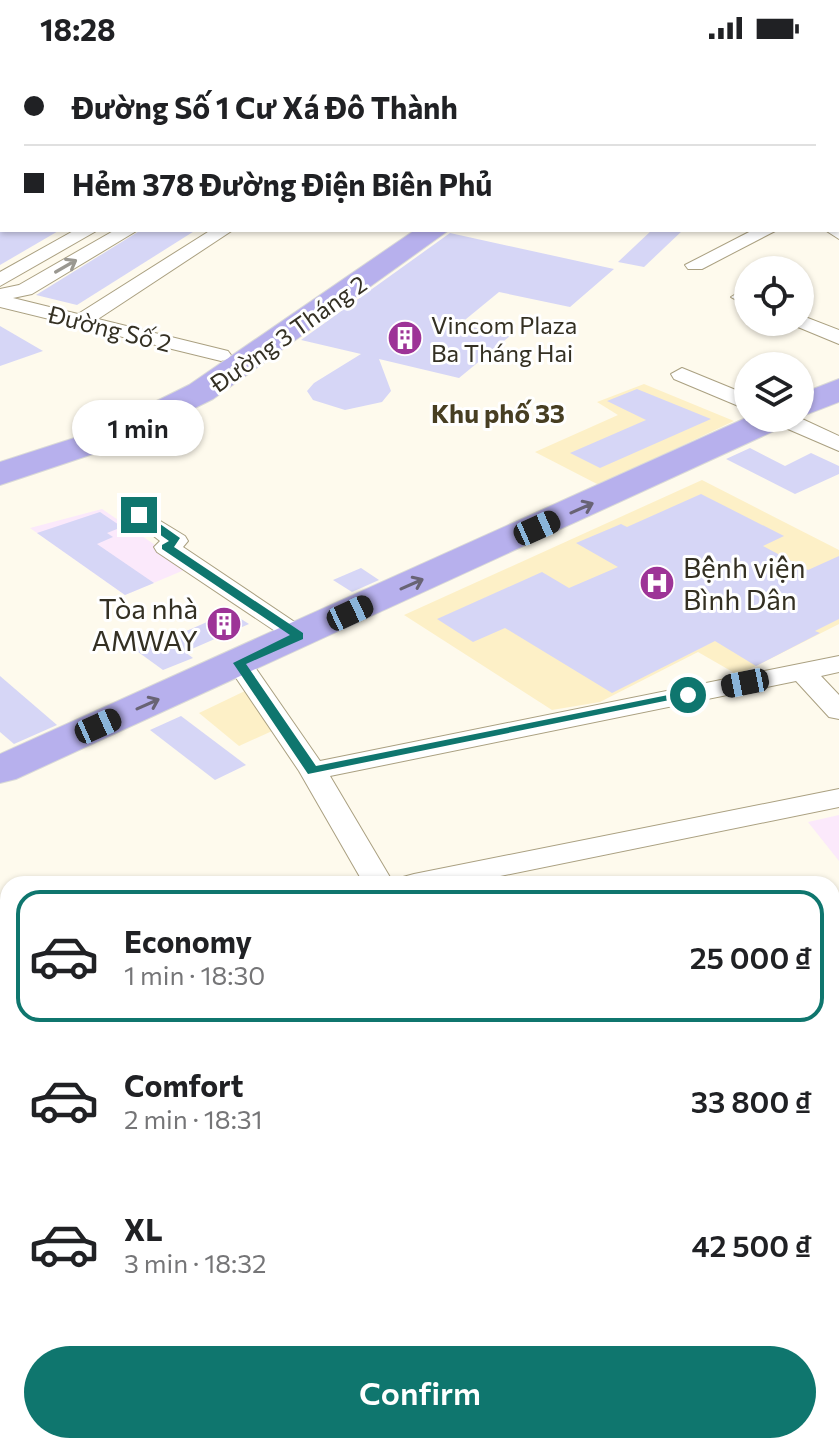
<!DOCTYPE html>
<meta charset="utf-8">
<style>
:root{--surface:#fff;--page:#f2f2f2;--text:#202124;--muted:#757577;--line:#e0e0e0;--accent:#0f766e}
body{margin:0;font-family:Commissioner,sans-serif;background:var(--page);color:var(--text);height:100vh;display:flex;flex-direction:column;font-size:30px;white-space:nowrap}
*{box-sizing:border-box;margin:0}
p{font-size:26px;color:var(--muted)}
.icon{flex:none;width:44px;height:44px;fill:none;stroke:currentColor;stroke-width:2;stroke-linecap:round;stroke-linejoin:round}
.map{position:relative;flex:1;overflow:hidden}
.side{position:absolute;left:0px;top:820px;width:840px;height:578px;display:flex;flex-direction:column;background:var(--surface);border-radius:24px 24px 0 0;box-shadow:0 2px 6px #0004}
.side>*{flex:none}
.top-card{position:absolute;left:0px;top:0px;width:840px;height:176px;box-shadow:0 2px 6px #0004;display:grid;align-content:center;height:176px;padding:0 24px;background:var(--surface)}
.fabs{position:absolute;left:734px;top:200px;display:grid;gap:16px}
.fabs a{display:grid;place-items:center;width:80px;height:80px;border-radius:50%;background:var(--surface);box-shadow:0 2px 6px #0004;font-size:40px}
.end{position:absolute;width:36px;height:36px;margin:-18px;border:10px solid #0f766e;background:#fff;box-shadow:0 0 0 4px #fff}
.from{border-radius:50%}
.bubble{position:absolute;height:56px;border-radius:28px;background:var(--surface);box-shadow:0 2px 6px #0004;font-size:26px;font-weight:600;line-height:56px;text-align:center}
.car{position:absolute;width:24px;height:48px;margin:-24px -12px;border-radius:10px;box-shadow:0 0 6px 2px #0007;background:linear-gradient(#222 24%,#8ab4d8 0 40%,#222 0 76%,#8ab4d8 0 86%,#222 0)}
.top-card b{display:flex;align-items:center;gap:28px;height:76px;font-size:30px}
.top-card b+b{border-top:2px solid var(--line)}
.top-card i{width:20px;height:20px;background:var(--text)}
ul{padding:14px 0 0;list-style:none}
li{display:flex;align-items:center;gap:24px;height:132px;margin:0 16px 12px;padding:0 8px;border:4px solid transparent;border-radius:24px}
li div{flex:1}
li b{display:block;font-size:30px}
li em{font-style:normal;font-weight:600}
li.active{border-color:var(--accent)}
li>.icon{width:72px;height:72px;stroke-width:1.5}
.cta{display:flex;gap:16px;margin-top:auto;padding:16px 24px}
.cta a{flex:1;height:92px;border-radius:48px;background:var(--accent);color:#fff;font-size:32px;font-weight:600;line-height:92px;text-align:center}
.status{display:flex;justify-content:space-between;align-items:center;height:56px;padding:0 40px;background:var(--surface);direction:ltr}
.status svg{height:22px;fill:currentColor}
.map>svg:first-child{display:block}
.built{fill:#fdf0c7}
.education{fill:#fbe9fb}
.building{fill:#d6d6f6}
.lines{fill:none;stroke-linecap:round;stroke-linejoin:round}
.minor-casing{stroke:#aaa081;stroke-width:2}
.tertiary-casing{stroke:#aaa081;stroke-width:2}
.secondary-casing{stroke:#aaa081;stroke-width:2}
.primary-casing{stroke:#dadad7;stroke-width:2}
.minor{fill:#fff;fill-rule:evenodd}
.tertiary{fill:#fff;fill-rule:evenodd}
.secondary{fill:#fff;fill-rule:evenodd}
.primary{fill:#b7b0ed;fill-rule:evenodd}
.oneway{stroke:#9a9891}
.oneway2{stroke:#686374}
.route{fill:#0f766e}
.labels{text-anchor:middle;dominant-baseline:central;stroke-width:6;stroke-linejoin:round;paint-order:stroke}
.far-poi-label{font-size:24px;fill:#343023;stroke:#fff;text-anchor:start}
.far-street-label{font-size:24px;fill:#343023;stroke:#fff}
.far-neighbourhood-label{font-size:26px;font-weight:bold;fill:#473e22;stroke:#fff}
.poi-label{font-size:28px;fill:#343023;stroke:#fff;text-anchor:start}
</style>
<div class="status"><b>18:28</b><svg viewBox="0 0 49 12"><path d="M0 12V9h3v3zM5 12V6h3v6zM10 12V3h3v9zM15 12V0h3v12zM26 1h20v11H26zM47 4h2v5h-2z"/></svg></div>
<div class="map">
<svg width="839" height="1397" viewBox="0 0 839 1397">
<rect width="100%" height="100%" fill="#fefaed"/>
<g class="built">
<path d="M 644,328 L 734,365 L 599,429 L 535,396 L 618,359 L 597,346 Z"/>
<path d="M 702,424 L 839,494 L 839,568 L 738,619 L 698,596 L 600,646 L 552,654 L 404,559 Z"/>
<path d="M 247,634 L 281,671 L 239,690 L 199,657 Z"/>
</g>
<g class="education">
<path d="M 102,453 L 189,512 L 125,539 L 30,472 Z"/>
<path d="M 839,759 L 839,805 L 808,766 Z"/>
</g>
<g class="building">
<path d="M 60,174 L 0,209 L 0,175 Z"/>
<path d="M 141,174 L 196,174 L 77,249 L 36,239 Z"/>
<path d="M 652,174 L 683,174 L 644,211 L 618,206 Z"/>
<path d="M 450,177 L 614,213 L 570,251 L 499,236 L 460,268 L 510,280 L 459,322 L 379,303 L 391,335 L 382,346 L 345,354 L 313,344 L 307,335 L 314,327 L 361,298 L 301,284 Z"/>
<path d="M 0,270 L 43,295 L 0,310 Z"/>
<path d="M 637,333 L 711,363 L 600,412 L 570,397 L 646,364 L 607,345 Z"/>
<path d="M 750,392 L 785,410 L 811,397 L 839,410 L 839,418 L 795,438 L 726,403 Z"/>
<path d="M 701,438 L 784,480 L 763,490 L 808,514 L 839,500 L 839,563 L 815,575 L 820,577 L 756,610 L 715,585 L 612,637 L 505,572 L 473,586 L 437,563 L 542,516 L 569,532 L 618,511 L 576,487 L 621,468 L 627,471 Z"/>
<path d="M 100,456 L 122,471 L 107,477 L 113,481 L 97,488 L 154,527 L 125,539 L 37,477 Z"/>
<path d="M 361,512 L 379,524 L 352,536 L 333,524 Z"/>
<path d="M 230,556 L 249,568 L 185,596 L 193,602 L 163,614 L 134,593 L 164,580 L 168,583 Z"/>
<path d="M 0,620 L 57,669 L 14,688 L 0,676 Z"/>
<path d="M 181,660 L 246,709 L 215,724 L 150,674 Z"/>
</g>
<g class="lines">
<defs>
<g id="minor">
<rect x="0" y="30" width="2" height="10"/>
<rect x="0" y="73" width="2" height="10"/>
<path d="M 2,158 L 2,171 L 0,172 L 0,159 Z"/>
<path d="M 75,174 L 98,174 L 0,230 L 0,216 Z"/>
<path d="M 115,174 L 138,174 L 32,238 L 13,242 L 78,258 L 211,174 L 233,174 L 98,263 L 228,295 L 231,299 L 228,303 L 221,305 L 0,251 L 0,233 L 19,229 Z"/>
<path d="M 753,174 L 777,174 L 702,213 L 688,213 L 685,209 Z"/>
<path d="M 741,235 L 748,237 L 748,250 L 731,241 Z"/>
<path d="M 800,259 L 839,274 L 839,288 L 793,269 L 791,266 L 800,266 Z"/>
<path d="M 682,312 L 748,339 L 748,354 L 674,323 L 671,318 Z"/>
<path d="M 771,362 L 800,362 L 839,380 L 839,395 L 774,367 Z"/>
<path d="M 139,452 L 185,480 L 188,485 L 183,491 L 308,575 L 312,580 L 308,585 L 290,585 L 157,496 L 154,491 L 160,485 L 127,459 Z"/>
<path d="M 239,599 L 248,601 L 320,705 L 839,600 L 839,616 L 821,620 L 839,639 L 839,663 L 829,661 L 796,625 L 330,720 L 394,828 L 364,828 L 299,715 L 226,607 L 230,601 Z"/>
<path d="M 839,733 L 839,751 L 461,828 L 399,828 L 403,821 L 414,818 Z"/>
<path d="M 839,935 L 839,957 L 832,959 L 832,937 Z"/>
<path d="M 839,1146 L 839,1174 L 832,1176 L 832,1148 Z"/>
</g>
<g id="tertiary">
<path d="M 499,0 L 520,0 L 521,2 L 500,2 Z"/>
<path d="M 839,168 L 839,183 L 825,174 L 838,174 Z"/>
</g>
<g id="secondary">
<path d="M 659,0 L 681,0 L 657,2 Z"/>
<path d="M 0,1058 L 8,1060 L 8,1098 L 0,1096 Z"/>
<path d="M 405,1390 L 466,1390 L 469,1397 L 408,1397 Z"/>
</g>
<g id="primary">
<path d="M 254,0 L 288,0 L 289,2 L 255,2 Z"/>
<path d="M 839,13 L 839,29 L 838,30 L 838,14 Z"/>
<rect x="838" y="96" width="1" height="17"/>
<path d="M 415,174 L 449,174 L 213,343 L 120,389 L 0,429 L 0,406 L 96,375 L 189,329 Z"/>
<path d="M 839,323 L 839,346 L 800,361 L 800,338 Z"/>
<path d="M 748,361 L 792,362 L 787,369 L 16,723 L 0,727 L 0,698 Z"/>
</g>
</defs>
<use href="#minor" class="minor-casing"/>
<use href="#tertiary" class="tertiary-casing"/>
<use href="#secondary" class="secondary-casing"/>
<use href="#primary" class="primary-casing"/>
<use href="#minor" class="minor"/>
<use href="#tertiary" class="tertiary"/>
<use href="#secondary" class="secondary"/>
<use href="#primary" class="primary"/>
</g>
<defs><path id="oneway-shaft" d="M-6 0H5M1.5-3L5.5 0L1.5 3" fill="none" stroke-width="1.6" stroke-linecap="round" stroke-linejoin="round" transform="scale(2)"/></defs>
<use class="oneway" href="#oneway-shaft" transform="translate(66 210) rotate(-30)"/>
<g class="oneway2">
<use href="#oneway-shaft" transform="translate(582 452) rotate(-24)"/>
<use href="#oneway-shaft" transform="translate(412 528) rotate(-24)"/>
<use href="#oneway-shaft" transform="translate(148 648) rotate(-24)"/>
</g>
<path class="route" d="M 135,456 L 143,456 L 180,482 L 174,491 L 303,577 L 303,583 L 246,608 L 316,710 L 688,635 L 694,639 L 308,718 L 233,607 L 290,579 L 162,493 L 162,489 L 169,485 L 135,461 Z"/>
<defs>
<symbol id="building-disc" viewBox="-11 -11 22 22"><circle r="9.5" fill="#9d3497" stroke="#fff"/><path d="M-4-6H4V6H1V3H-1V6H-4ZM-2.5-4.3h1.7v1.8h-1.7ZM.8-4.3h1.7v1.8H.8ZM-2.5-1h1.7V.8h-1.7ZM.8-1h1.7V.8H.8Z" fill="#fff"/></symbol>
<symbol id="hospital-disc" viewBox="-11 -11 22 22"><circle r="9.5" fill="#9d3497" stroke="#fff"/><path d="M-5-5h3v3.5h4V-5h3V5h-3V1.5h-4V5h-3Z" fill="#fff"/></symbol>
</defs>
<g fill-rule="evenodd">
<use href="#building-disc" x="385" y="262" width="40" height="40"/>
<use href="#hospital-disc" x="637" y="507" width="40" height="40"/>
<use href="#building-disc" x="204" y="548" width="40" height="40"/>
</g>
<g class="labels">
<g class="far-poi-label">
<text x="431" y="268">Vincom Plaza<tspan x="431" dy="28">Ba Tháng Hai</tspan></text>
</g>
<g class="far-street-label">
<text transform="translate(110 272) rotate(14)">Đường Số 2</text>
<text transform="translate(288 277) rotate(-35)">Đường 3 Tháng 2</text>
</g>
<g class="far-neighbourhood-label">
<text x="498" y="356">Khu phố 33</text>
</g>
<g class="poi-label">
<text x="683" y="511">Bệnh viện<tspan x="683" dy="32">Bình Dân</tspan></text>
<text x="198" y="552" text-anchor="end">Tòa nhà<tspan x="198" dy="32">AMWAY</tspan></text>
</g>
</g>
</svg>
<div class="fabs">
<a><svg class="icon" aria-label="locate" viewBox="0 0 24 24"><circle cx="12" cy="12" r="6"/><path d="M12 2v4M12 18v4M2 12h4M18 12h4"/></svg></a>
<a><svg class="icon" aria-label="layers" viewBox="0 0 24 24"><path d="M12 4l9 5-9 5-9-5zM3 14l9 5 9-5"/></svg></a>
</div>
<i class="end from" style="left:688px;top:639px"></i>
<i class="end" style="left:139px;top:459px"></i>
<div class="bubble" style="left:72px;top:344px;width:132px">1 min</div>
<i class="car" style="left:537px;top:472px;rotate:66deg"></i>
<i class="car" style="left:350px;top:557px;rotate:65deg"></i>
<i class="car" style="left:745px;top:627px;rotate:259deg"></i>
<i class="car" style="left:98px;top:670px;rotate:66deg"></i>
<div class="top-card">
<b><i class="from"></i>Ðường Số 1 Cư Xá Đô Thành</b>
<b><i></i>Hẻm 378 Đường Điện Biên Phủ</b>
</div>
<section class="side">
<ul>
<li class="active"><svg class="icon" aria-label="car" viewBox="0 0 24 24"><path d="M5 17H2v-5l4-1 3-4h7l3 4 3 1v5h-3M9 17h6M6 11h13"/><circle cx="7" cy="17" r="2"/><circle cx="17" cy="17" r="2"/></svg><div><b>Economy</b><p>1 min · 18:30</p></div><em>25 000 ₫</em></li>
<li><svg class="icon" aria-label="car" viewBox="0 0 24 24"><path d="M5 17H2v-5l4-1 3-4h7l3 4 3 1v5h-3M9 17h6M6 11h13"/><circle cx="7" cy="17" r="2"/><circle cx="17" cy="17" r="2"/></svg><div><b>Comfort</b><p>2 min · 18:31</p></div><em>33 800 ₫</em></li>
<li><svg class="icon" aria-label="car" viewBox="0 0 24 24"><path d="M5 17H2v-5l4-1 3-4h7l3 4 3 1v5h-3M9 17h6M6 11h13"/><circle cx="7" cy="17" r="2"/><circle cx="17" cy="17" r="2"/></svg><div><b>XL</b><p>3 min · 18:32</p></div><em>42 500 ₫</em></li>
</ul>
<div class="cta"><a>Confirm</a></div>
</section>
</div>
